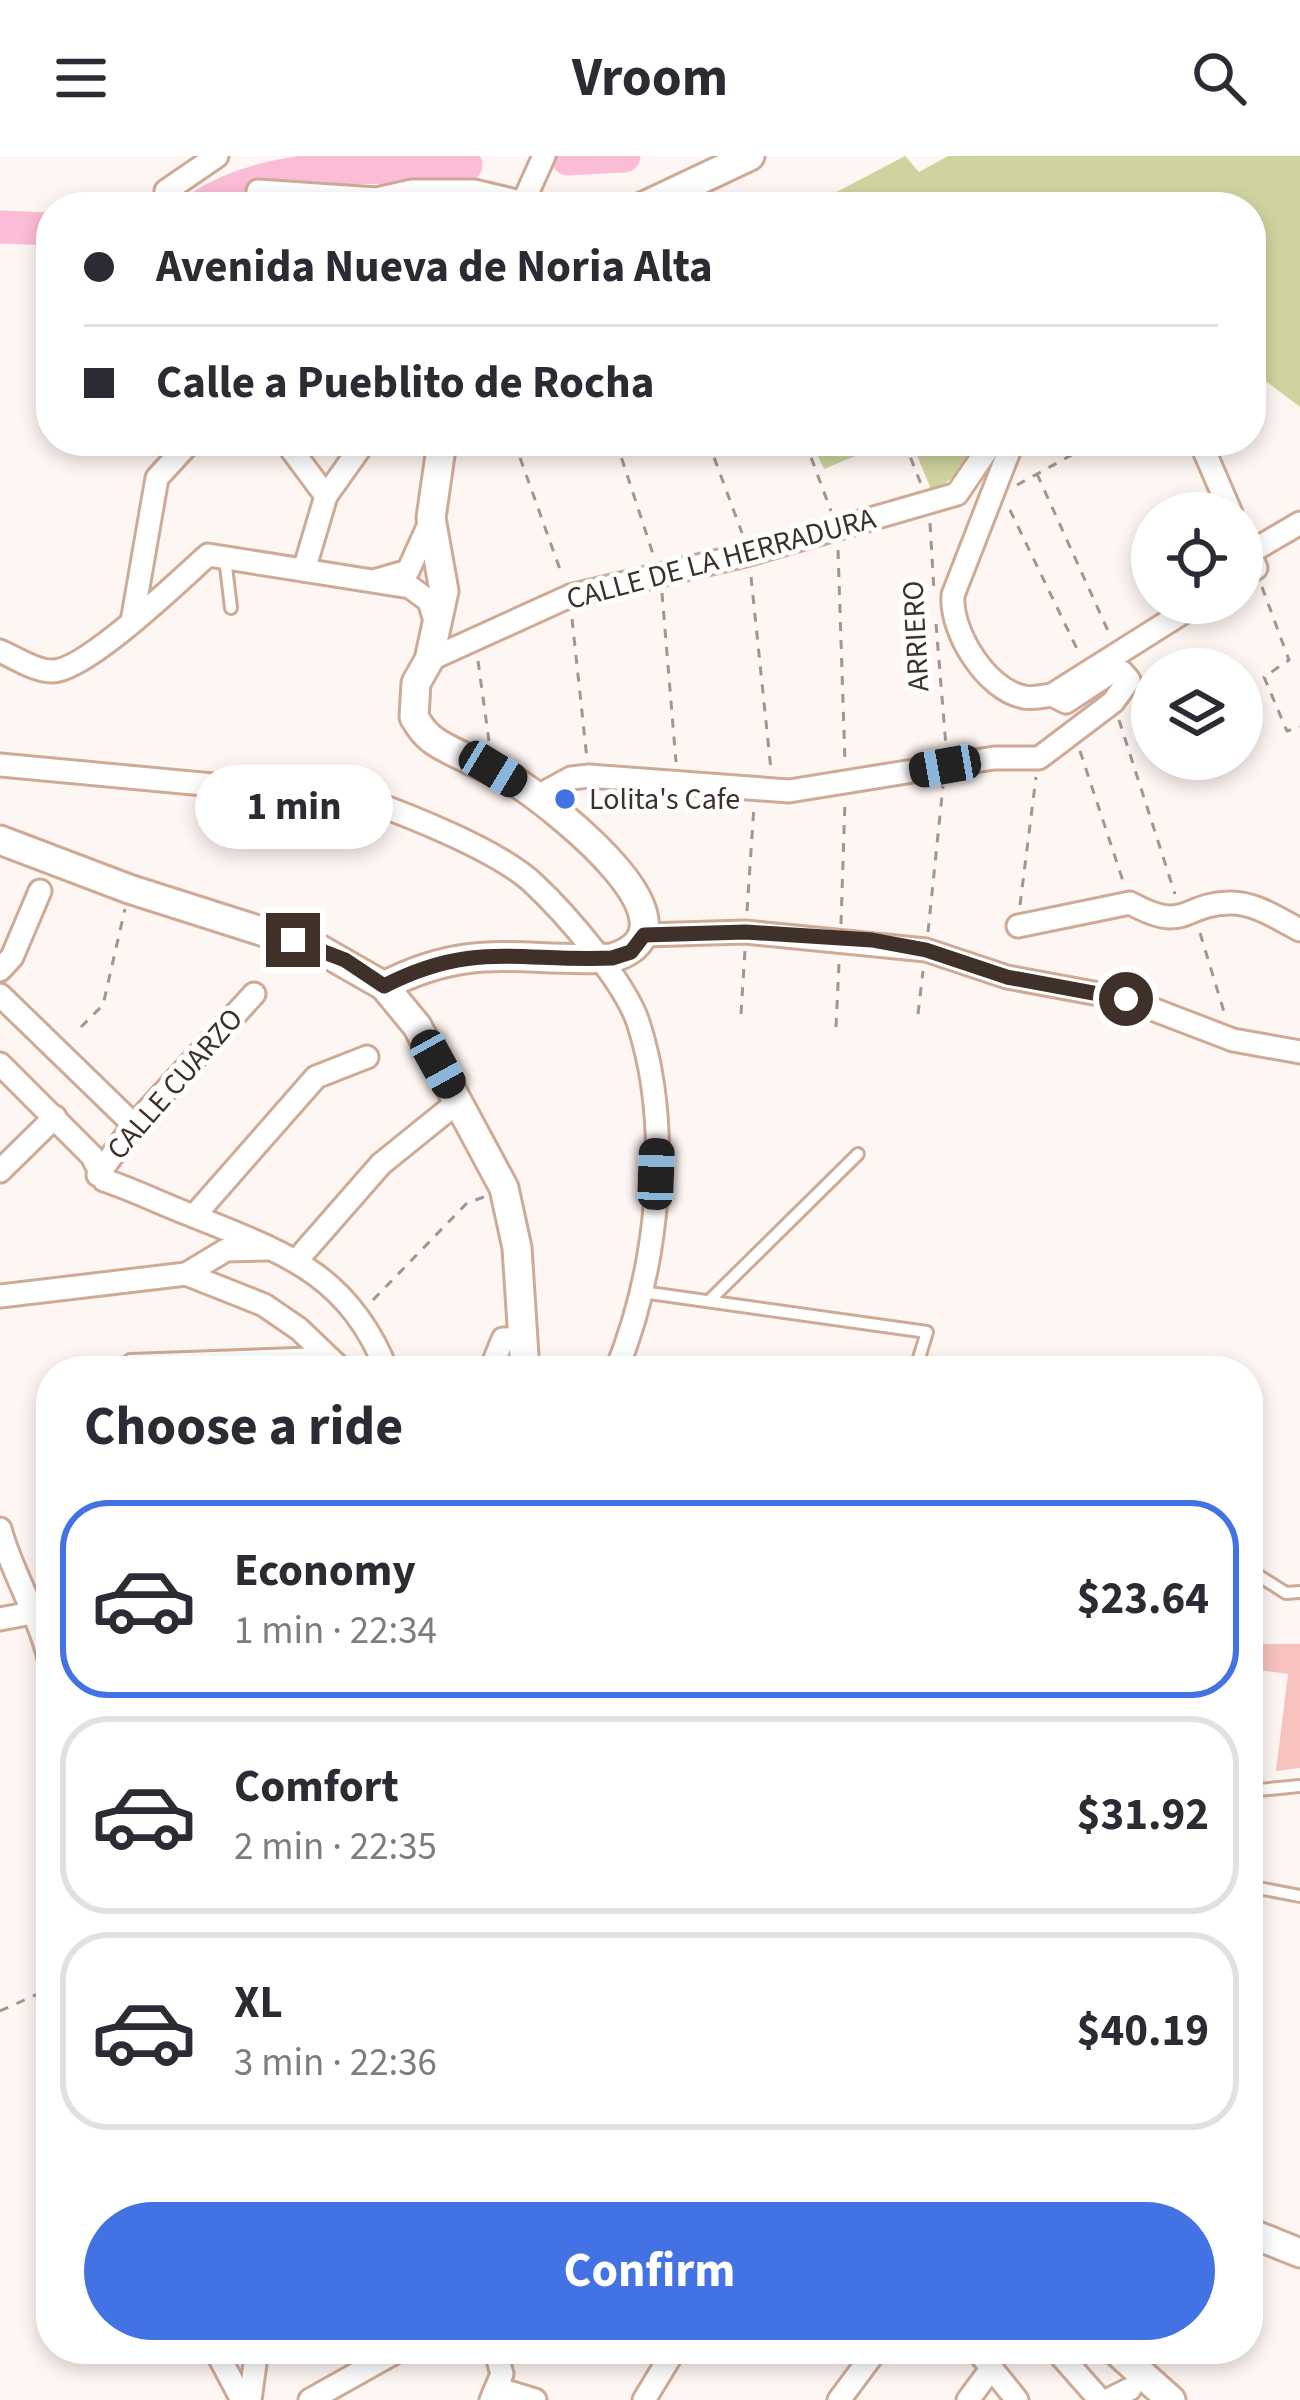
<!DOCTYPE html>
<meta charset="utf-8">
<style>
:root{--surface:#fff;--page:#f2f2f3;--text:#2b2b33;--muted:#7c7c81;--line:#e1e1e2;--accent:#4272e3}
body{margin:0;font-family:"Source Sans 3",sans-serif;background:var(--page);color:var(--text);height:100vh;display:flex;flex-direction:column;font-size:45px;white-space:nowrap}
*{box-sizing:border-box;margin:0}
p{font-size:39px;color:var(--muted)}
.icon{flex:none;width:66px;height:66px;fill:none;stroke:currentColor;stroke-width:2;stroke-linecap:round;stroke-linejoin:round}
.map{position:relative;flex:1;overflow:hidden}
.panel{position:absolute;left:36px;top:1200px;width:1227px;height:1008px;display:flex;flex-direction:column;background:var(--surface);border-radius:48px;box-shadow:0 6px 18px #0003}
.panel>*{flex:none}
.top-card{position:absolute;left:36px;top:36px;width:1230px;height:264px;border-radius:48px;box-shadow:0 6px 18px #0003;display:grid;align-content:center;height:264px;padding:0 48px;background:var(--surface)}
.buttons{position:absolute;left:1131px;top:336px;display:grid;gap:24px}
.buttons a{display:grid;place-items:center;width:132px;height:132px;border-radius:50%;background:var(--surface);box-shadow:0 6px 18px #0003;font-size:60px}
.end{position:absolute;width:54px;height:54px;margin:-27px;border:15px solid #3f3129;background:#fff;box-shadow:0 0 0 6px #fff}
.from{border-radius:50%}
.bubble{position:absolute;height:84px;border-radius:42px;background:var(--surface);box-shadow:0 6px 18px #0003;font-size:39px;font-weight:700;line-height:84px;text-align:center}
.car{position:absolute;width:36px;height:72px;margin:-36px -18px;border-radius:15px;box-shadow:0 0 9px 3px #0007;background:linear-gradient(#222 24%,#8ab4d8 0 40%,#222 0 76%,#8ab4d8 0 86%,#222 0)}
.top-card b{display:flex;align-items:center;gap:42px;height:114px;font-size:45px}
.top-card b+b{border-top:3px solid var(--line)}
.top-card i{width:30px;height:30px;background:var(--text)}
ul{padding:0;list-style:none}
li{display:flex;align-items:center;gap:36px;height:198px;margin:0 24px 18px;padding:0 24px;border:6px solid var(--line);border-radius:48px}
li div{flex:1}
li b{display:block;font-size:45px}
li em{font-style:normal;font-weight:700}
li.active{border-color:var(--accent)}
li>.icon{width:108px;height:108px;stroke-width:1.5}
h2{padding:0 48px;font-size:54px;line-height:144px}
.cta{display:flex;gap:24px;margin-top:auto;padding:24px 48px}
.cta a{flex:1;height:138px;border-radius:72px;background:var(--accent);color:#fff;font-size:48px;font-weight:700;line-height:138px;text-align:center}
header{display:flex;justify-content:space-between;align-items:center;height:156px;padding:0 48px;background:var(--surface);font-size:54px;font-weight:700}
.map>svg:first-child{display:block}
.green{fill:#cfd49f}
.lines{fill:none;stroke-linecap:round;stroke-linejoin:round}
.river{stroke:#fbbcd5;stroke-width:33}
.building{fill:#f7c2be}
.lane-casing{stroke:#ceab96;stroke-width:16}
.street-casing{stroke:#ceab96;stroke-width:27}
.secondary-casing{stroke:#ceab96;stroke-width:33}
.path{stroke:#a19690;stroke-width:3;stroke-dasharray:9 9;stroke-linecap:butt}
.lane{stroke:#fff;stroke-width:10}
.street{stroke:#fff;stroke-width:21}
.secondary{stroke:#fff;stroke-width:27}
.route{stroke:#3f3129;stroke-width:15}
.poi-dot{fill:#4272e3;stroke:#fff;stroke-width:4.5}
.labels{text-anchor:middle;dominant-baseline:central;stroke-width:10;stroke-linejoin:round;paint-order:stroke}
.street-label{font-size:30px;fill:#3f3129;stroke:#fff}
.poi-label{font-size:30px;fill:#3f3129;stroke:#fff;text-anchor:start}
</style>
<header><svg class="icon" aria-label="menu" viewBox="0 0 24 24"><path d="M4 6h16M4 12h16M4 18h16"/></svg>Vroom<svg class="icon" aria-label="search" viewBox="0 0 24 24"><circle cx="10" cy="10" r="6"/><path d="M15 15l6 6"/></svg></header>
<div class="map">
<svg width="1300" height="2244" viewBox="0 0 1300 2244">
<rect width="100%" height="100%" fill="#fef6f2"/>
<g class="green">
<path d="M 905,0 L 919,16 L 948,0 L 1300,0 L 1300,251 L 1251,214 L 1251,51 L 840,51 L 831,39 Z"/>
<path d="M 811,285 L 856,285 L 860,298 L 824,313 Z"/>
<path d="M 911,285 L 976,285 L 953,321 L 933,338 Z"/>
</g>
<g class="lines">
<g class="river">
<path d="M 568,3 L 624,0"/>
<path d="M 200,51 C 274,2 380,14 466,9"/>
<path d="M 0,71 L 51,73"/>
</g>
</g>
<path class="building" d="M 1260,1488 L 1300,1488 L 1300,1612 L 1276,1615 L 1288,1518 L 1258,1514 Z"/>
<g class="lines">
<defs>
<g id="lane">
<path d="M 225,402 L 231,452"/>
<path d="M 313,680 L 321,640"/>
<path d="M 642,1136 L 927,1176 L 915,1215"/>
<path d="M 712,1142 L 858,998"/>
<path d="M 117,1215 L 130,1204 L 323,1197"/>
<path d="M 1248,1413 L 1286,1437 L 1300,1436"/>
<path d="M 1248,1635 L 1300,1630"/>
<path d="M 1248,1730 L 1300,1740"/>
</g>
<g id="street">
<path d="M 166,35 L 217,0"/>
<path d="M 258,35 L 376,43 L 412,35 L 474,35 L 525,47"/>
<path d="M 521,51 L 544,0"/>
<path d="M 285,285 L 326,340"/>
<path d="M 1013,285 L 953,439 C 950,475 986,534 1024,541 C 1032,543 1043,540 1052,539 L 1198,447"/>
<path d="M 1200,285 L 1231,357"/>
<path d="M 1242,382 L 1256,412 L 1242,420"/>
<path d="M 1249,397 L 1300,367"/>
<path d="M 304,414 L 326,340 L 365,285"/>
<path d="M 377,424 L 408,415 L 431,364"/>
<path d="M 132,466 L 157,322 L 191,285"/>
<path d="M 0,495 C 16,502 35,515 52,515 C 85,516 181,423 208,399 L 410,431 L 429,445 L 436,468"/>
<path d="M 429,504 L 570,440 L 749,398 L 957,338 L 993,285"/>
<path d="M 0,609 L 363,643 C 408,659 500,695 534,728 C 566,758 624,825 638,866 C 673,974 658,1112 616,1215"/>
<path d="M 536,641 L 571,622 L 589,620 L 789,635 L 994,602 L 1039,602 L 1113,546 L 1129,524 L 1122,516 L 1110,517 L 1066,546 L 1052,539"/>
<path d="M 1018,770 L 1130,747 C 1187,778 1182,748 1229,747 C 1255,746 1278,763 1300,774"/>
<path d="M 644,779 L 745,776 L 926,794 L 1007,821 L 1126,843 L 1233,884 L 1300,896"/>
<path d="M 0,814 L 12,801 L 40,735"/>
<path d="M 0,839 L 134,969"/>
<path d="M 0,908 L 92,1000 L 104,1024 C 134,1034 162,1048 191,1059 C 282,1096 348,1116 387,1215"/>
<path d="M 0,1015 L 55,961"/>
<path d="M 98,1019 L 134,969 L 254,838"/>
<path d="M 194,1060 L 316,921 L 367,901"/>
<path d="M 297,1104 L 381,1008 L 459,945"/>
<path d="M 186,1118 L 226,1094 L 268,1093"/>
<path d="M 0,1140 L 186,1118 L 264,1149 L 299,1173 L 343,1215"/>
<path d="M 490,1215 L 503,1183 L 524,1182"/>
<path d="M 0,1373 C 13,1421 42,1463 51,1512"/>
<path d="M 0,1463 L 32,1457"/>
<path d="M 51,1673 L 51,1693"/>
<path d="M 215,2193 L 242,2244"/>
<path d="M 445,2193 L 464,2193"/>
<path d="M 976,2193 L 1017,2244"/>
<path d="M 1055,2193 L 1100,2244"/>
<path d="M 499,2233 L 535,2244"/>
<path d="M 250,2244 L 257,2193"/>
<path d="M 310,2244 L 401,2193"/>
<path d="M 491,2244 L 502,2218 L 495,2193"/>
<path d="M 644,2244 L 675,2193"/>
<path d="M 839,2244 L 877,2193"/>
<path d="M 968,2244 L 991,2213"/>
<path d="M 1108,2244 L 1130,2233"/>
</g>
<g id="secondary">
<path d="M 642,51 L 750,0"/>
<path d="M 0,684 L 129,733 L 321,794 L 384,830 L 417,870 L 504,1032 L 517,1092 L 525,1215"/>
<path d="M 384,830 C 473,784 520,807 612,802 C 710,772 557,654 522,630 C 496,613 466,604 439,588 C 427,581 421,573 414,561 L 416,527 L 429,504 L 444,435 L 431,362 L 442,285"/>
<path d="M 1248,2076 L 1300,2097"/>
<path d="M 1114,2193 L 1171,2244"/>
</g>
</defs>
<use href="#lane" class="lane-casing"/>
<use href="#street" class="street-casing"/>
<use href="#secondary" class="secondary-casing"/>
<g class="path">
<path d="M 514,285 L 562,419"/>
<path d="M 616,285 L 653,398"/>
<path d="M 708,285 L 742,377"/>
<path d="M 805,285 L 831,355"/>
<path d="M 904,285 L 921,328"/>
<path d="M 1037,318 L 1109,477"/>
<path d="M 1017,329 L 1097,285"/>
<path d="M 1010,354 L 1079,497"/>
<path d="M 930,367 L 934,435"/>
<path d="M 838,394 L 845,606"/>
<path d="M 751,421 L 771,614"/>
<path d="M 1262,431 L 1289,504 L 1264,521 L 1287,575 L 1300,571"/>
<path d="M 662,437 L 676,606"/>
<path d="M 572,463 L 587,603"/>
<path d="M 936,468 L 946,590"/>
<path d="M 478,505 L 489,585"/>
<path d="M 1119,564 L 1175,738"/>
<path d="M 1080,595 L 1124,728"/>
<path d="M 1020,749 L 1036,621"/>
<path d="M 747,755 L 754,650"/>
<path d="M 841,768 L 845,645"/>
<path d="M 928,776 L 943,630"/>
<path d="M 1200,777 L 1225,859"/>
<path d="M 741,858 L 745,794"/>
<path d="M 918,858 L 923,815"/>
<path d="M 81,871 L 103,849 L 125,753"/>
<path d="M 836,871 L 839,807"/>
<path d="M 373,1144 L 467,1047 L 484,1041"/>
<path d="M 0,1855 L 51,1832"/>
</g>
<use href="#lane" class="lane"/>
<use href="#street" class="street"/>
<use href="#secondary" class="secondary"/>
</g>
<g class="lines">
<path class="route" d="M 293,784 L 345,804 L 384,830 C 473,784 521,806 612,802 L 631,796 L 644,779 L 746,776 L 872,784 L 926,794 L 1007,821 L 1126,843"/>
</g>
<circle class="poi-dot" cx="565" cy="643" r="12"/>
<g class="labels">
<g class="street-label">
<text transform="translate(721 403) rotate(-15)">CALLE DE LA HERRADURA</text>
<text transform="translate(916 480) rotate(-93)">ARRIERO</text>
<text transform="translate(175 928) rotate(-49)">CALLE CUARZO</text>
</g>
<g class="poi-label">
<text x="589" y="643">Lolita's Cafe</text>
</g>
</g>
</svg>
<div class="buttons">
<a><svg class="icon" aria-label="locate" viewBox="0 0 24 24"><circle cx="12" cy="12" r="6"/><path d="M12 2v4M12 18v4M2 12h4M18 12h4"/></svg></a>
<a><svg class="icon" aria-label="layers" viewBox="0 0 24 24"><path d="M12 4l9 5-9 5-9-5zM3 14l9 5 9-5"/></svg></a>
</div>
<i class="end from" style="left:1126px;top:843px"></i>
<i class="end" style="left:293px;top:784px"></i>
<div class="bubble" style="left:195px;top:609px;width:198px">1 min</div>
<i class="car" style="left:945px;top:610px;rotate:260deg"></i>
<i class="car" style="left:493px;top:613px;rotate:121deg"></i>
<i class="car" style="left:438px;top:908px;rotate:151deg"></i>
<i class="car" style="left:656px;top:1018px;rotate:2deg"></i>
<div class="top-card">
<b><i class="from"></i>Avenida Nueva de Noria Alta</b>
<b><i></i>Calle a Pueblito de Rocha</b>
</div>
<section class="panel">
<h2>Choose a ride</h2>
<ul>
<li class="active"><svg class="icon" aria-label="car" viewBox="0 0 24 24"><path d="M5 17H2v-5l4-1 3-4h7l3 4 3 1v5h-3M9 17h6M6 11h13"/><circle cx="7" cy="17" r="2"/><circle cx="17" cy="17" r="2"/></svg><div><b>Economy</b><p>1 min · 22:34</p></div><em>$23.64</em></li>
<li><svg class="icon" aria-label="car" viewBox="0 0 24 24"><path d="M5 17H2v-5l4-1 3-4h7l3 4 3 1v5h-3M9 17h6M6 11h13"/><circle cx="7" cy="17" r="2"/><circle cx="17" cy="17" r="2"/></svg><div><b>Comfort</b><p>2 min · 22:35</p></div><em>$31.92</em></li>
<li><svg class="icon" aria-label="car" viewBox="0 0 24 24"><path d="M5 17H2v-5l4-1 3-4h7l3 4 3 1v5h-3M9 17h6M6 11h13"/><circle cx="7" cy="17" r="2"/><circle cx="17" cy="17" r="2"/></svg><div><b>XL</b><p>3 min · 22:36</p></div><em>$40.19</em></li>
</ul>
<div class="cta"><a>Confirm</a></div>
</section>
</div>
